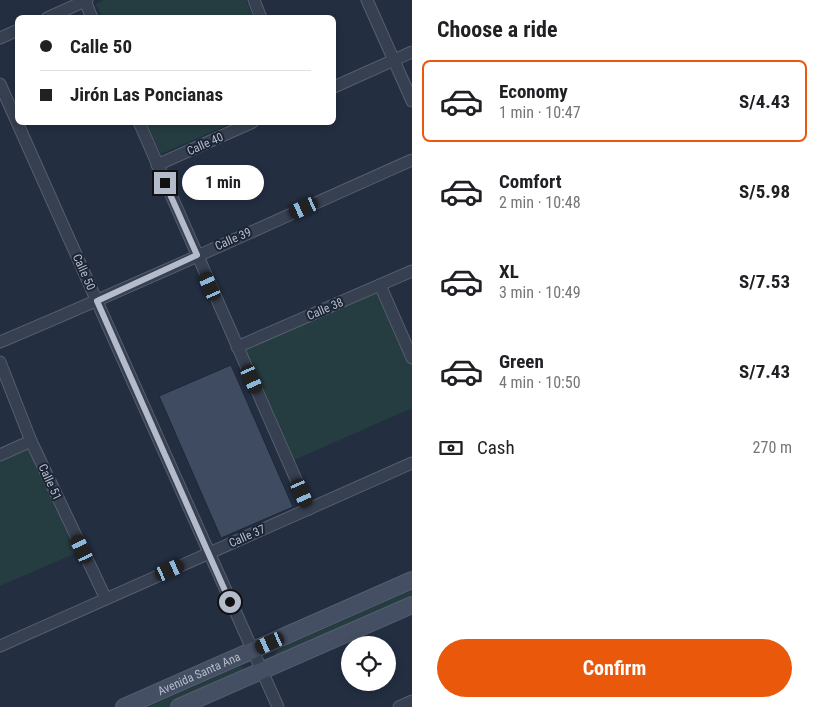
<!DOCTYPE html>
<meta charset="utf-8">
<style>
:root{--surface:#fff;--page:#f6f6f6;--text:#202124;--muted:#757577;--line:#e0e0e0;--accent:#ea580c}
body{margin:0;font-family:"Roboto Condensed",sans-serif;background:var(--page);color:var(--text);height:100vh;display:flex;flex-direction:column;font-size:19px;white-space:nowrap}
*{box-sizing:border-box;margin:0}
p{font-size:16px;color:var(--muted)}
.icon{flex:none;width:28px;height:28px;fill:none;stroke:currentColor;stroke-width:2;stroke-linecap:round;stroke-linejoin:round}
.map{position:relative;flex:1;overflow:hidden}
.details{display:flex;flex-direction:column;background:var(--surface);width:405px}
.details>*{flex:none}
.guide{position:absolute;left:15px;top:15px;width:321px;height:110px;border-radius:8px;box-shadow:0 2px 8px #0003;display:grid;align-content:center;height:110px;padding:0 25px;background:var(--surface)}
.fabs{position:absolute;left:341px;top:636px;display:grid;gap:10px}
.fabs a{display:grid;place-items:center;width:55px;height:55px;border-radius:50%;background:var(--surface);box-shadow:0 2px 8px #0003;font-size:25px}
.end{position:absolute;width:22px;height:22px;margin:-11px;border:6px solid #b4bccb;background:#111;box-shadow:0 0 0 2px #111}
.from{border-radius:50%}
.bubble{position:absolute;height:35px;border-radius:18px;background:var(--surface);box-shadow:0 2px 8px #0003;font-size:16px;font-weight:700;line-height:35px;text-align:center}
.car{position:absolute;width:15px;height:30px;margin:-15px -8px;border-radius:6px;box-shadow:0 0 4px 1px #0007;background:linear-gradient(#222 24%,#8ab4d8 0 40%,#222 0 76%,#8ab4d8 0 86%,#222 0)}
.guide b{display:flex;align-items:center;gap:18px;height:48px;font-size:19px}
.guide b+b{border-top:1px solid var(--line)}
.guide i{width:12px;height:12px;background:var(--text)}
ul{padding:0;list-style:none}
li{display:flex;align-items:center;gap:15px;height:82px;margin:0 10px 8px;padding:0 15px;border:2px solid transparent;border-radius:8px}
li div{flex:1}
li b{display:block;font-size:19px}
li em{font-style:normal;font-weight:700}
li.selected{border-color:var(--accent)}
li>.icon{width:45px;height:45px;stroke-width:1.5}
h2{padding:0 25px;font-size:22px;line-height:60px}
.pay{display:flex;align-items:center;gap:12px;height:55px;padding:0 25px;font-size:19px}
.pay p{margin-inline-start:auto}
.cta{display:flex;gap:10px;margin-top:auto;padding:10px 25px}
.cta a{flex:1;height:58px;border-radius:30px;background:var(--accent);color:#fff;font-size:20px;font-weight:700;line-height:58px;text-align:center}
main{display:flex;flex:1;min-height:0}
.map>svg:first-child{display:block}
.green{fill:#253d41}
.building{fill:#3f4b61;stroke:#1e2737}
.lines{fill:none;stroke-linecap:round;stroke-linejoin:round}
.street-casing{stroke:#555e6e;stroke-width:13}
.secondary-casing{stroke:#555e6e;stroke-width:18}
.street{stroke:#374050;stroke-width:11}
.secondary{stroke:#454f63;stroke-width:16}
.route{stroke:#b4bccb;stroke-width:6}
.labels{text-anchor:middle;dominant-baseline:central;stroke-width:4;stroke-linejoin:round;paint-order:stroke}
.street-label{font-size:12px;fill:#b4bccb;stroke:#1c2535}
</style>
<main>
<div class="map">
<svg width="412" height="707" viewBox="0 0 412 707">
<rect width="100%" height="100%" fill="#232e41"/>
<g class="green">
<path d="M 104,0 L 246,0 L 253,17 L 102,17 L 96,4 Z"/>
<path d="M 147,123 L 232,123 L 161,154 Z"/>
<path d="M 381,291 L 412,361 L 412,408 L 292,461 L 242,349 Z"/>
<path d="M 30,448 L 76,553 L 0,586 L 0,462 Z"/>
<path d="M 412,590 L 412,600 L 277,657 L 275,653 L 277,650 Z"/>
<path d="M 241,666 L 246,672 L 172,707 L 148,707 Z"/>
</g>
<path class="building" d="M 231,365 L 293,507 L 221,538 L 159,396 Z"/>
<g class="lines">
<defs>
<g id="street">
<path d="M 254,0 L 261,18"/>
<path d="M 367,0 L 412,101"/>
<path d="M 85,1 L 92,18"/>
<path d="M 47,18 L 87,0"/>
<path d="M 0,38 L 18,30"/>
<path d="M 0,84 L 278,707"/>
<path d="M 334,87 L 412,52"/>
<path d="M 139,122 L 309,509"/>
<path d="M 157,165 L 253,122"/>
<path d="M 380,285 L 412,358"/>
<path d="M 0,342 C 138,284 275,221 412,160"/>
<path d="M 237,347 L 412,271"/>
<path d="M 0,362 L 31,441 L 106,599"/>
<path d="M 0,455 L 31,441"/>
<path d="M 0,646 L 412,463"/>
<path d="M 399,707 L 412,701"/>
</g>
<g id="secondary">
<path id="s1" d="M 124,707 L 412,580"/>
<path d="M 179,707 L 412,605"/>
</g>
</defs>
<use href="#street" class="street-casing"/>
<use href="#secondary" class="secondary-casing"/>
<use href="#street" class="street"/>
<use href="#secondary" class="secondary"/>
</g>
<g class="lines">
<path class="route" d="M 165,183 L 197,255 L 97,301 L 230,602"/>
</g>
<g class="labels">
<g class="street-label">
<text transform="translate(205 144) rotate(-24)">Calle 40</text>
<text transform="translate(233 239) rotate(-24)">Calle 39</text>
<text transform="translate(84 272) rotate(66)">Calle 50</text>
<text transform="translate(325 309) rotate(-23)">Calle 38</text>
<text transform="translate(50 482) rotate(65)">Calle 51</text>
<text transform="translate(247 536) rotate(-24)">Calle 37</text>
<text stroke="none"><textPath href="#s1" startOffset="82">Avenida Santa Ana</textPath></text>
</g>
</g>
</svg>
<div class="fabs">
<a><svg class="icon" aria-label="locate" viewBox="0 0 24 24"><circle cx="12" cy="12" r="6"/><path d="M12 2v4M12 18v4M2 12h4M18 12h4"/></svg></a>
</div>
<i class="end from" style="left:230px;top:602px"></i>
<i class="end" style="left:165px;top:183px"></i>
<div class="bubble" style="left:182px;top:165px;width:82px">1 min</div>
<i class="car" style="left:304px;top:208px;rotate:246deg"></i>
<i class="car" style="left:210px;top:286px;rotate:336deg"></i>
<i class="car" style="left:252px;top:379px;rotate:156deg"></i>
<i class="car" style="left:302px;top:493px;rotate:156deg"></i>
<i class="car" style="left:82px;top:549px;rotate:335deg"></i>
<i class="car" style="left:170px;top:570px;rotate:66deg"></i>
<i class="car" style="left:270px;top:643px;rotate:246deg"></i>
<div class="guide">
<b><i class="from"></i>Calle 50</b>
<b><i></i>Jirón Las Poncianas</b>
</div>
</div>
<section class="details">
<h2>Choose a ride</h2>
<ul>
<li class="selected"><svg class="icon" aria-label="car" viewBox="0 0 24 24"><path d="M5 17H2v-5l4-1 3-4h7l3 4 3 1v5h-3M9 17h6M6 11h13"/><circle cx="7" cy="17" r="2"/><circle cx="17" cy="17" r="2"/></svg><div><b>Economy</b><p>1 min · 10:47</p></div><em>S/4.43</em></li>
<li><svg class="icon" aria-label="car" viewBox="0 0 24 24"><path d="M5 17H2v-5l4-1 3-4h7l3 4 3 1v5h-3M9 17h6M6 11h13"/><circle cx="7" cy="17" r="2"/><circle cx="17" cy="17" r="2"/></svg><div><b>Comfort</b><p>2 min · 10:48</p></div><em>S/5.98</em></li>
<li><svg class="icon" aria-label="car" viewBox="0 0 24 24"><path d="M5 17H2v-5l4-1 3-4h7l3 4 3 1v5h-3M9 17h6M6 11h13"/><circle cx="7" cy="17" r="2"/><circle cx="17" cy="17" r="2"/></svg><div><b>XL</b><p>3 min · 10:49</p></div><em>S/7.53</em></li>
<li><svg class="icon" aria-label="car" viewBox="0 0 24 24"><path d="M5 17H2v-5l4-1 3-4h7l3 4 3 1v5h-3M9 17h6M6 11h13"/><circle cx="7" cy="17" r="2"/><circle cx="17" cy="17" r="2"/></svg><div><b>Green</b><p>4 min · 10:50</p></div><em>S/7.43</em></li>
</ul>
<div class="pay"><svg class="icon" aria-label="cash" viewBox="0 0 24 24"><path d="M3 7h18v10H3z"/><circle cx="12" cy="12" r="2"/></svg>Cash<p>270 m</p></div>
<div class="cta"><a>Confirm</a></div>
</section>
</main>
